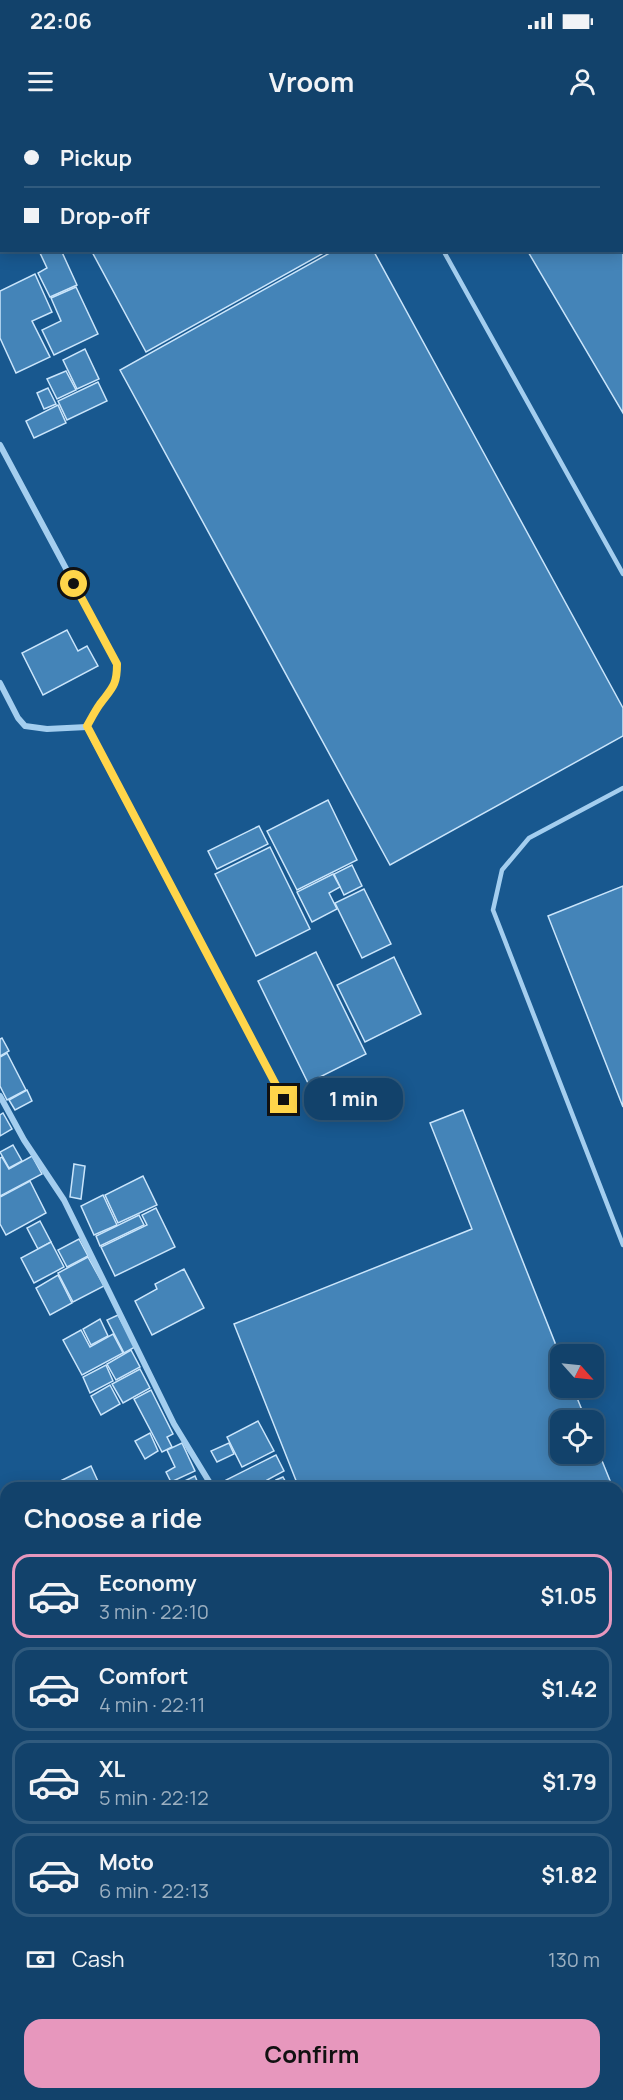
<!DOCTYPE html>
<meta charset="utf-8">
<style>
:root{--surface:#12426b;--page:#1b4971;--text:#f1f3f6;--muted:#9cb0c1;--line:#315b7e;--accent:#e797bd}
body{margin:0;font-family:Manrope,sans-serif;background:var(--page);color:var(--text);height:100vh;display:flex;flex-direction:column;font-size:22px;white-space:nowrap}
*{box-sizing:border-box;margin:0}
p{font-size:20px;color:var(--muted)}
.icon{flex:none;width:33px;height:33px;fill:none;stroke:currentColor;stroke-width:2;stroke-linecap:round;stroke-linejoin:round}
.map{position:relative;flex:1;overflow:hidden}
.drawer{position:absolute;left:0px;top:1362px;width:624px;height:618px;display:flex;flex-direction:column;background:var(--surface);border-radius:18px 18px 0 0;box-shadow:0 3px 15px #0003,0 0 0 2px var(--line)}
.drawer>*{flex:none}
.top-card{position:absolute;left:0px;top:0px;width:624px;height:132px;box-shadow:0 3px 15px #0003,0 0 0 2px var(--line);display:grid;align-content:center;height:132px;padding:0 24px;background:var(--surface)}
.needle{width:39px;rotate:117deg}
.fabs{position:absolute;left:550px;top:1224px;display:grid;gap:12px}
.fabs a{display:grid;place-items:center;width:54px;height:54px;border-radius:12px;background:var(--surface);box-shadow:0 3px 15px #0003,0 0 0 2px var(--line);font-size:30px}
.end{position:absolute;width:27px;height:27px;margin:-14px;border:8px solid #ffd54a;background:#111;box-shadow:0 0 0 3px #111}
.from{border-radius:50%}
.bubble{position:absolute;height:42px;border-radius:18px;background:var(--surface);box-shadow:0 3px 15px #0003,0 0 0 2px var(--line);font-size:20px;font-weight:700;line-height:42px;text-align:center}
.top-card b{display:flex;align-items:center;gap:21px;height:57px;font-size:22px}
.top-card b+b{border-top:2px solid var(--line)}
.top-card i{width:15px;height:15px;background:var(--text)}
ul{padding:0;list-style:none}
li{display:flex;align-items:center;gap:18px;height:84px;margin:0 12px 9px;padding:0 12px;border:3px solid var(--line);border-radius:18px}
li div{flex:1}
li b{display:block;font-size:22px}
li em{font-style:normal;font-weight:700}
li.active{border-color:var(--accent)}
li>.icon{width:54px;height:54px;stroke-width:1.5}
h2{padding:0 24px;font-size:27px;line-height:72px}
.pay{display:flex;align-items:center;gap:15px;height:66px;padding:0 24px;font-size:22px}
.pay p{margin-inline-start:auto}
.cta{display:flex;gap:12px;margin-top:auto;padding:12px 24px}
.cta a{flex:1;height:69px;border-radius:18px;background:var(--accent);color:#111;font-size:24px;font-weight:700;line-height:69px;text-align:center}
.status{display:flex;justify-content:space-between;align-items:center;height:42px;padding:0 30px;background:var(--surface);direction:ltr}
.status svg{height:16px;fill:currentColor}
header{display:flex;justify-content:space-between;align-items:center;height:78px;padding:0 24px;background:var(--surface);font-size:27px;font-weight:700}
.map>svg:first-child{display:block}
.building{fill:#4484b8;stroke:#cae5fb;stroke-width:1.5}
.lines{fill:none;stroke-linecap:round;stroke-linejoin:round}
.service{stroke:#a4ceef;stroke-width:4.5}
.minor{stroke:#a4ceef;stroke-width:6}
.route{stroke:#ffd54a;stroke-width:8}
</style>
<div class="status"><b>22:06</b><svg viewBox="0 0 49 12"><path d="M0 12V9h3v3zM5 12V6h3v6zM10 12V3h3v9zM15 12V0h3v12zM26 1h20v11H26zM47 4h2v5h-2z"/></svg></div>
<header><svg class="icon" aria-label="menu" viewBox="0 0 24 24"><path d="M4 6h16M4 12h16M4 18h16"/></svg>Vroom<svg class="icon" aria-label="person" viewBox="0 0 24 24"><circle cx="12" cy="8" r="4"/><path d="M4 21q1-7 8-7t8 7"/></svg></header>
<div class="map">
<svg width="623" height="1980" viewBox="0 0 623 1980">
<rect width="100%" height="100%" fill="#18588f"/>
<g class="building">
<path d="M 449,0 L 623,0 L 623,293 L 527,130 L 622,130 L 622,2 Z"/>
<path d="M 45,130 L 61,130 L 77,165 L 50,177 L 38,153 L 47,148 L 40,133 Z"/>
<path d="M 91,130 L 329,130 L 146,232 Z"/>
<path d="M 335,130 L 373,130 L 623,588 L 623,616 L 390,745 L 120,250 Z"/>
<path d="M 35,154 L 52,192 L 32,201 L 50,237 L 16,253 L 0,218 L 0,171 Z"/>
<path d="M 76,167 L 98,214 L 54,235 L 42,210 L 61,201 L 51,178 Z"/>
<path d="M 85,229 L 99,259 L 77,269 L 63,240 Z"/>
<path d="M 66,251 L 76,270 L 57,279 L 47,259 Z"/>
<path d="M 98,262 L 107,281 L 67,300 L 58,281 Z"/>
<path d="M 48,268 L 56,284 L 44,289 L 37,273 Z"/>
<path d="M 58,285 L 66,303 L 34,318 L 26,301 Z"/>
<path d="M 67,510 L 78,531 L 87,526 L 98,546 L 43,575 L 22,533 Z"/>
<path d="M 328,680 L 357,740 L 297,770 L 267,711 Z"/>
<path d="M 259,706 L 268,724 L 217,749 L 208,731 Z"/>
<path d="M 270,727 L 310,809 L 256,836 L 215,754 Z"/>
<path d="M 352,745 L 362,766 L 344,775 L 334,754 Z"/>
<path d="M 333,754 L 340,767 L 329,773 L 337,789 L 312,802 L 297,772 Z"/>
<path d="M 623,766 L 623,987 L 548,796 Z"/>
<path d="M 364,769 L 391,824 L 362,838 L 335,783 Z"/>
<path d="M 316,832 L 366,934 L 308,963 L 258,861 Z"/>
<path d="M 394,837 L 421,894 L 365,922 L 337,865 Z"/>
<path d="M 2,918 L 9,931 L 0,936 L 0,919 Z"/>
<path d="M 7,933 L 26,970 L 7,980 L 0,966 L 0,937 Z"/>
<path d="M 27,970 L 32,981 L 15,990 L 9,980 Z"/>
<path d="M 463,990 L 561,1238 L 561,1268 L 573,1268 L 586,1300 L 561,1300 L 561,1334 L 594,1334 L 594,1321 L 613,1368 L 299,1368 L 234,1204 L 472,1109 L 430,1003 Z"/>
<path d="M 3,993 L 12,1009 L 0,1016 L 0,995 Z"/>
<path d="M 13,1025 L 22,1041 L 9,1048 L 0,1032 Z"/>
<path d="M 32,1036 L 42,1054 L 0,1076 L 0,1038 L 2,1037 L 9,1049 Z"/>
<path d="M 74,1044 L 85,1046 L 81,1079 L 70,1077 Z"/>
<path d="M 143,1056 L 157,1085 L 118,1103 L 105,1075 Z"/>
<path d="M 30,1061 L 46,1093 L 6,1115 L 0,1104 L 0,1077 Z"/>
<path d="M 103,1075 L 117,1105 L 94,1115 L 81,1086 Z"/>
<path d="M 156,1088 L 175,1127 L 115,1156 L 101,1127 L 147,1105 L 142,1095 Z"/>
<path d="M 139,1095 L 144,1105 L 100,1126 L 96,1116 Z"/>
<path d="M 40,1101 L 51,1122 L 38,1129 L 27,1108 Z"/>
<path d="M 79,1119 L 88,1136 L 67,1147 L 58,1130 Z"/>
<path d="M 51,1122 L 64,1147 L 34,1163 L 21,1138 Z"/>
<path d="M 88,1137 L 104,1166 L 73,1182 L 58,1153 Z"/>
<path d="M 184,1149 L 204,1188 L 152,1215 L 135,1181 L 157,1169 L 155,1164 Z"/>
<path d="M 58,1155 L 72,1183 L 50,1195 L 36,1168 Z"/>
<path d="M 118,1195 L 135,1227 L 124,1233 L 107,1200 Z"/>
<path d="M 100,1199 L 108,1216 L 91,1225 L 83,1209 Z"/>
<path d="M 81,1210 L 90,1227 L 113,1214 L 123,1233 L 82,1255 L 63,1220 Z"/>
<path d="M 131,1230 L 140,1247 L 116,1260 L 107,1244 Z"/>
<path d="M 106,1245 L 113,1261 L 90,1273 L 83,1257 Z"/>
<path d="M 140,1249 L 150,1268 L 123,1283 L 112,1264 Z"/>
<path d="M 110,1265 L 120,1284 L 101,1295 L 91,1276 Z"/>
<path d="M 151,1270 L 173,1314 L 167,1317 L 172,1327 L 162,1332 L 134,1279 Z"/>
<path d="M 258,1301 L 274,1331 L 242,1347 L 227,1317 Z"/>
<path d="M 150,1313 L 158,1331 L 145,1339 L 135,1321 Z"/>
<path d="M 182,1323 L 195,1351 L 171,1362 L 166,1352 L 175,1347 L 167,1330 Z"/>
<path d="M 229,1323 L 234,1334 L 217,1342 L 211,1331 Z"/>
<path d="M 276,1335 L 284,1351 L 267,1360 L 271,1368 L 229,1368 L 226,1360 Z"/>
<path d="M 91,1346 L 101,1368 L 46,1368 Z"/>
<path d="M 195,1356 L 200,1368 L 170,1368 Z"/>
<path d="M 283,1357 L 289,1368 L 280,1368 L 276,1360 Z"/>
<path d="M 618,1382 L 623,1394 L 623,1398 L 618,1400 Z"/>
<path d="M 6,1387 L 6,1974 L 13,1974 L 0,1980 L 0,1390 Z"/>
<path d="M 463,1974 L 513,1974 L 517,1980 L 466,1980 Z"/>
<path d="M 553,1974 L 572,1974 L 576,1980 L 556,1980 Z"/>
<path d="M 579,1974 L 613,1974 L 616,1980 L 582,1980 Z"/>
</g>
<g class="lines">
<g class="service">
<path d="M 370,0 L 371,2"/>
<path d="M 443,130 L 623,454"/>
<path d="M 623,668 L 529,718 L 502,750 L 493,790 L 623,1125"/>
<path d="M 149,1980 L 163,1974"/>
</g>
<g class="minor">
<path d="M 0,325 L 117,544 C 117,566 112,568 100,584 C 95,591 91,599 87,607"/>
<path d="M 0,563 L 18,598 L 25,606 L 47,609 L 87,607"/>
<path d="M 87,607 L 284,980"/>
<path d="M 0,976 L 24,1020 L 64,1080 L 174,1304 L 213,1368"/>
<path d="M 523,1974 L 526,1980"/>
</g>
</g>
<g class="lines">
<path class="route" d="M 74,464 L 117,544 C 117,566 112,568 100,584 C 95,591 91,599 87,606 L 284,980"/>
</g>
</svg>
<div class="fabs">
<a><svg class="needle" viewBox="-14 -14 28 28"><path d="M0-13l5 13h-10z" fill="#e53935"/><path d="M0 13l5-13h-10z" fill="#9cb0c1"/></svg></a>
<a><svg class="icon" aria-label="locate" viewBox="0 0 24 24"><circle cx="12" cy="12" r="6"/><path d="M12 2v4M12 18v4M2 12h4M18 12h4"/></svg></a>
</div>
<i class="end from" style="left:74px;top:464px"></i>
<i class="end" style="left:284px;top:980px"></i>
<div class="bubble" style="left:304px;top:958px;width:99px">1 min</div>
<div class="top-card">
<b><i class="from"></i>Pickup</b>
<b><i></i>Drop-off</b>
</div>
<section class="drawer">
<h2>Choose a ride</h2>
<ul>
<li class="active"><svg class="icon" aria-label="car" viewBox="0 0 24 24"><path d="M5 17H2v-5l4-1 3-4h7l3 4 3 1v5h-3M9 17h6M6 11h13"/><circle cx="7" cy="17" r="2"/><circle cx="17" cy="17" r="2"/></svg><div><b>Economy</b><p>3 min · 22:10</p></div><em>$1.05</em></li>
<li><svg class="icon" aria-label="car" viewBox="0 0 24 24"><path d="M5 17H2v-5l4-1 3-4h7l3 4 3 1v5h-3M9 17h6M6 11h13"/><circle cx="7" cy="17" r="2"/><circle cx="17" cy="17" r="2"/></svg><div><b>Comfort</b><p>4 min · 22:11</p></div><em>$1.42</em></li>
<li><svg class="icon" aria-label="car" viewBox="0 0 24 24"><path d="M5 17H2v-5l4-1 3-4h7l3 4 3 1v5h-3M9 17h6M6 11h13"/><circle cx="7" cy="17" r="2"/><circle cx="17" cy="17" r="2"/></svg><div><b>XL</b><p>5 min · 22:12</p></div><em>$1.79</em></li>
<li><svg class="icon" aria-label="car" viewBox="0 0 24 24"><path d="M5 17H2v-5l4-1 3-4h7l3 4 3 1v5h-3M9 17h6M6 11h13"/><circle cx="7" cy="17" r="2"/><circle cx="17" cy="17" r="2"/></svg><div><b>Moto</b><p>6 min · 22:13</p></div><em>$1.82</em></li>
</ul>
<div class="pay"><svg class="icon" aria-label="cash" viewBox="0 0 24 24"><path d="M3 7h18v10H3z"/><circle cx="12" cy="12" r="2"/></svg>Cash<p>130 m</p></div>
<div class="cta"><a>Confirm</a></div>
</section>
</div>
